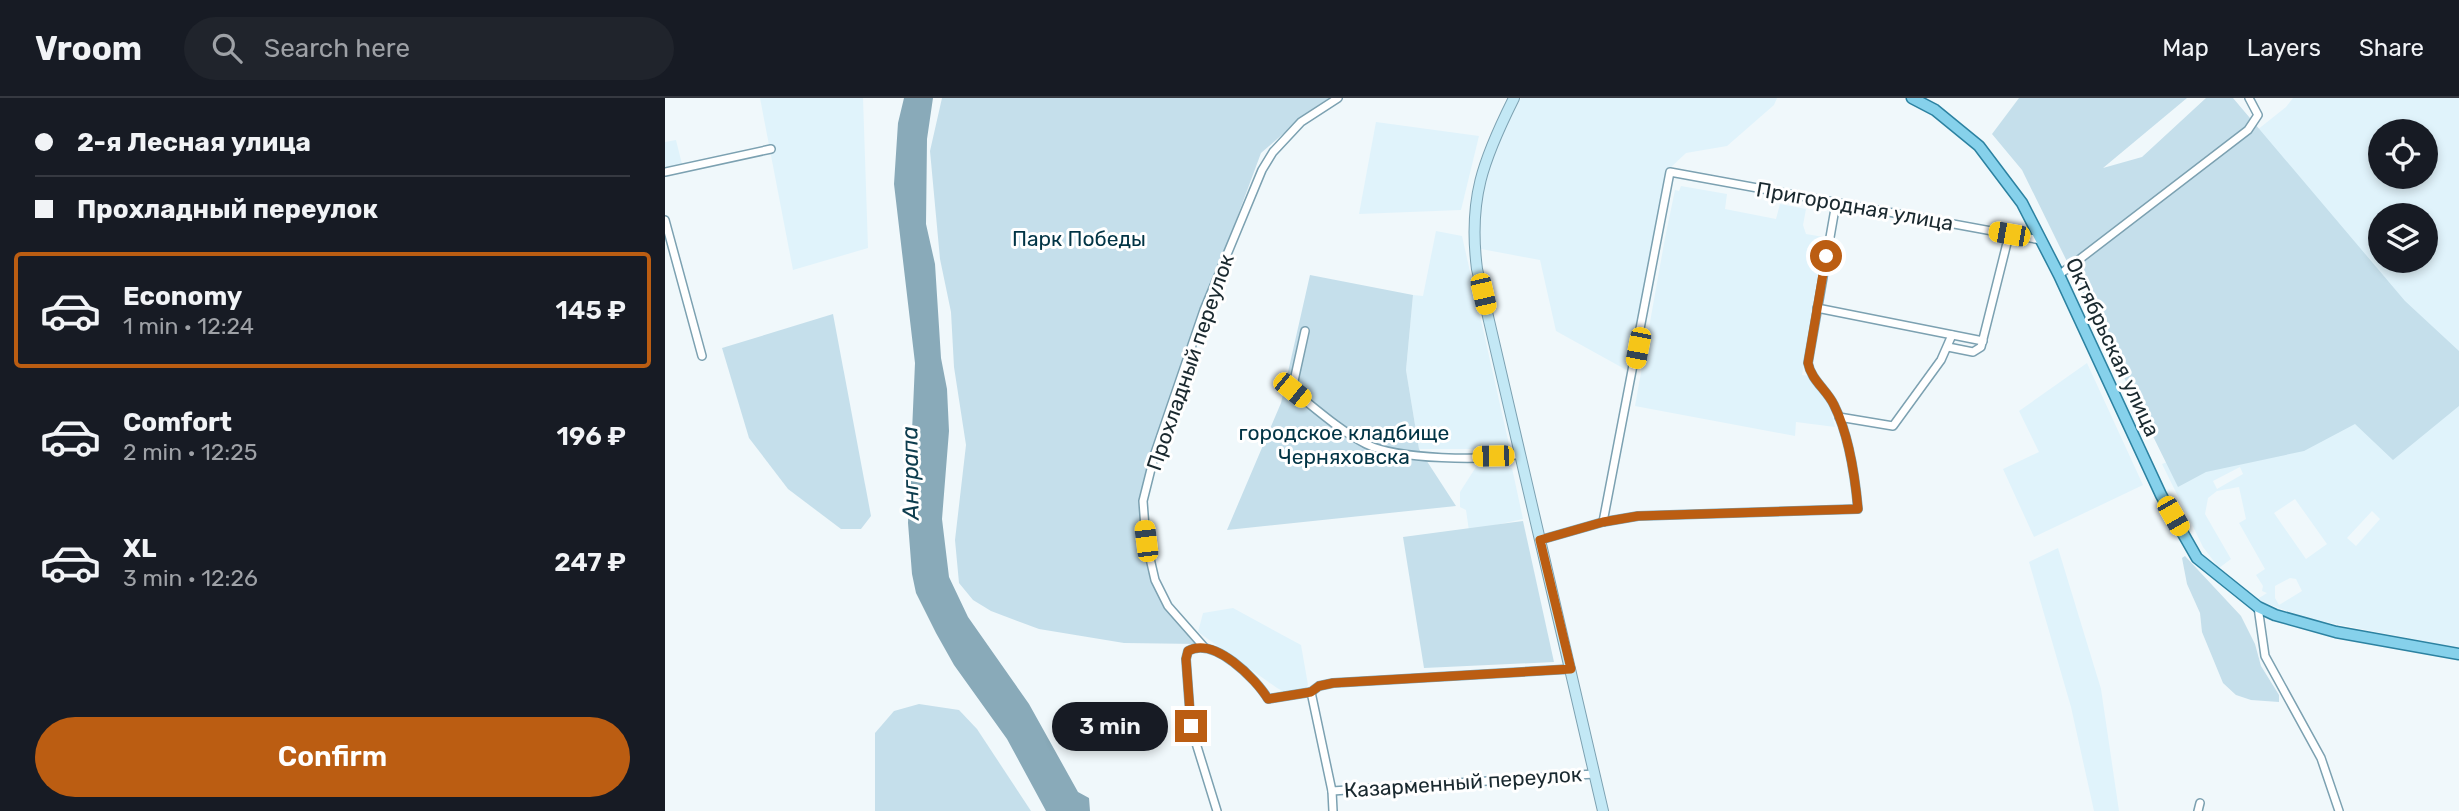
<!DOCTYPE html>
<meta charset="utf-8">
<style>
:root{--surface:#171b24;--page:#20242c;--text:#f1f3f6;--muted:#9ea1a6;--line:#363941;--accent:#bb5d12}
body{margin:0;font-family:Rubik,sans-serif;background:var(--page);color:var(--text);height:100vh;display:flex;flex-direction:column;font-size:26px;white-space:nowrap}
*{box-sizing:border-box;margin:0}
p{font-size:23px;color:var(--muted)}
.icon{flex:none;width:38px;height:38px;fill:none;stroke:currentColor;stroke-width:2;stroke-linecap:round;stroke-linejoin:round}
.map{position:relative;flex:1;overflow:hidden}
.side{display:flex;flex-direction:column;background:var(--surface);width:665px}
.side>*{flex:none}
.top-card{display:grid;align-content:center;height:154px;padding:0 35px;background:var(--surface)}
.tools{position:absolute;left:1703px;top:21px;display:grid;gap:14px}
.tools a{display:grid;place-items:center;width:70px;height:70px;border-radius:50%;background:var(--surface);box-shadow:0 4px 10px #0003;font-size:35px}
.end{position:absolute;width:32px;height:32px;margin:-16px;border:9px solid #bb5d12;background:#fff;box-shadow:0 0 0 4px #fff}
.from{border-radius:50%}
.bubble{position:absolute;height:49px;border-radius:24px;background:var(--surface);box-shadow:0 4px 10px #0003;font-size:23px;font-weight:600;line-height:49px;text-align:center}
.car{position:absolute;width:21px;height:42px;margin:-21px -10px;border-radius:9px;box-shadow:0 0 5px 2px #0007;background:linear-gradient(#f5c518 24%,#345 0 40%,#f5c518 0 76%,#345 0 86%,#f5c518 0)}
.top-card b{display:flex;align-items:center;gap:24px;height:66px;font-size:26px}
.top-card b+b{border-top:2px solid var(--line)}
.top-card i{width:18px;height:18px;background:var(--text)}
ul{padding:0;list-style:none}
li{display:flex;align-items:center;gap:21px;height:116px;margin:0 14px 10px;padding:0 21px;border:4px solid transparent;border-radius:7px}
li div{flex:1}
li b{display:block;font-size:26px}
li em{font-style:normal;font-weight:600}
li.on{border-color:var(--accent)}
li>.icon{width:63px;height:63px;stroke-width:1.5}
.action{display:flex;gap:14px;margin-top:auto;padding:14px 35px}
.action a{flex:1;height:80px;border-radius:42px;background:var(--accent);color:#fff;font-size:28px;font-weight:600;line-height:80px;text-align:center}
header{display:flex;align-items:center;gap:42px;box-sizing:border-box;height:98px;padding:0 35px;background:var(--surface);border-bottom:2px solid var(--line)}
header strong{font-size:33px}
nav{display:flex;gap:38px;margin-inline-start:auto;font-size:24px}
.search{width:490px;height:63px;background:var(--page);display:flex;align-items:center;gap:18px;box-sizing:border-box;padding:0 24px;border-radius:38px;color:var(--muted);font-size:26px}
main{display:flex;flex:1;min-height:0}
.map>svg:first-child{display:block}
.built{fill:#e0f3fb;fill-rule:evenodd}
.green{fill:#c5dfeb}
.water{fill:#89aab9}
.lines{fill:none;stroke-linecap:round;stroke-linejoin:round}
.street-casing{stroke:#7ca1b1;stroke-width:10}
.secondary-casing{stroke:#7ca1b1;stroke-width:12}
.primary-casing{stroke:#2c82a1;stroke-width:13}
.street{stroke:#fff;stroke-width:7}
.secondary{stroke:#c3e8f5;stroke-width:10}
.primary{stroke:#86d1eb;stroke-width:10}
.route{stroke:#bb5d12;stroke-width:9}
.labels{text-anchor:middle;dominant-baseline:central;stroke-width:6;stroke-linejoin:round;paint-order:stroke}
.street-label{font-size:21px;fill:#1a292f;stroke:#fff}
.park-label{font-size:21px;fill:#013445;stroke:#fff}
.water-label{font-size:23px;font-style:italic;fill:#0d3d4e;stroke:#fff}
</style>
<header>
<strong>Vroom</strong>
<div class="search"><svg class="icon" aria-label="search" viewBox="0 0 24 24"><circle cx="10" cy="10" r="6"/><path d="M15 15l6 6"/></svg>Search here</div>
<nav><a>Map</a><a>Layers</a><a>Share</a></nav>
</header>
<main>
<section class="side">
<div class="top-card">
<b><i class="from"></i>2-я Лесная улица</b>
<b><i></i>Прохладный переулок</b>
</div>
<ul>
<li class="on"><svg class="icon" aria-label="car" viewBox="0 0 24 24"><path d="M5 17H2v-5l4-1 3-4h7l3 4 3 1v5h-3M9 17h6M6 11h13"/><circle cx="7" cy="17" r="2"/><circle cx="17" cy="17" r="2"/></svg><div><b>Economy</b><p>1 min · 12:24</p></div><em>145 ₽</em></li>
<li><svg class="icon" aria-label="car" viewBox="0 0 24 24"><path d="M5 17H2v-5l4-1 3-4h7l3 4 3 1v5h-3M9 17h6M6 11h13"/><circle cx="7" cy="17" r="2"/><circle cx="17" cy="17" r="2"/></svg><div><b>Comfort</b><p>2 min · 12:25</p></div><em>196 ₽</em></li>
<li><svg class="icon" aria-label="car" viewBox="0 0 24 24"><path d="M5 17H2v-5l4-1 3-4h7l3 4 3 1v5h-3M9 17h6M6 11h13"/><circle cx="7" cy="17" r="2"/><circle cx="17" cy="17" r="2"/></svg><div><b>XL</b><p>3 min · 12:26</p></div><em>247 ₽</em></li>
</ul>
<div class="action"><a>Confirm</a></div>
</section>
<div class="map">
<svg width="1794" height="713" viewBox="0 0 1794 713">
<rect width="100%" height="100%" fill="#f0f8fb"/>
<g class="built">
<path d="M 95,0 L 198,0 L 203,150 L 128,172 Z"/>
<path d="M 856,0 L 1112,0 L 1109,7 L 1062,48 L 1021,55 L 1003,72 L 965,274 L 891,233 L 875,162 L 816,151 L 814,121 L 818,88 L 834,41 Z"/>
<path d="M 1628,0 L 1794,0 L 1794,550 L 1645,521 L 1591,502 L 1602,495 L 1597,493 L 1598,488 L 1591,477 L 1600,471 L 1574,425 L 1581,421 L 1574,389 L 1552,393 L 1543,400 L 1540,416 L 1566,461 L 1554,470 L 1538,449 L 1497,366 L 1513,360 L 1454,142 L 1621,9 ZM 1715,33 L 1760,33 L 1760,79 L 1715,79 ZM 1715,117 L 1760,117 L 1760,163 L 1715,163 ZM 1575,369 L 1578,376 L 1552,391 L 1548,383 ZM 1630,401 L 1662,446 L 1641,461 L 1609,415 ZM 1707,413 L 1715,421 L 1691,448 L 1682,440 ZM 1625,480 L 1631,481 L 1637,493 L 1614,507 L 1610,500 L 1610,488 Z"/>
<path d="M 711,24 L 814,38 L 796,112 L 694,116 Z"/>
<path d="M 11,42 L 17,66 L 0,69 L 0,44 Z"/>
<path d="M 1016,88 L 1062,96 L 1060,111 L 1111,121 L 1115,106 L 1141,111 L 1138,127 L 1141,136 L 1159,139 L 1161,143 L 1137,277 L 1145,278 L 1165,309 L 1170,329 L 1131,324 L 1130,338 L 970,308 L 1000,140 L 1010,92 L 1014,93 Z"/>
<path d="M 771,133 L 797,138 L 845,351 L 754,351 L 741,272 L 748,197 L 758,198 Z"/>
<path d="M 1422,265 L 1478,387 L 1369,439 L 1338,371 L 1374,354 L 1354,313 Z"/>
<path d="M 811,369 L 847,370 L 858,421 L 804,433 L 801,412 L 795,409 L 795,394 Z"/>
<path d="M 1393,450 L 1436,591 L 1454,713 L 1429,713 L 1406,609 L 1364,464 Z"/>
<path d="M 568,510 L 636,547 L 643,587 L 640,592 L 621,595 L 612,590 L 533,534 L 538,515 Z"/>
</g>
<g class="green">
<path d="M 277,0 L 664,0 L 643,14 L 596,55 L 498,319 C 467,422 459,461 534,546 L 459,545 L 374,531 L 326,513 L 308,502 L 294,485 L 290,442 L 301,347 L 289,269 L 286,214 L 275,161 L 265,53 Z"/>
<path d="M 1354,0 L 1522,0 L 1438,70 L 1477,59 L 1541,0 L 1568,0 L 1740,203 L 1794,253 L 1794,308 L 1728,362 L 1690,326 L 1639,353 L 1541,374 L 1513,389 L 1357,72 L 1327,36 Z"/>
<path d="M 645,177 L 748,197 L 741,272 L 754,351 L 791,408 L 562,432 L 616,305 Z"/>
<path d="M 168,216 L 206,418 L 196,431 L 176,431 L 123,391 L 84,340 L 57,250 Z"/>
<path d="M 858,423 L 889,564 L 759,570 L 738,439 Z"/>
<path d="M 1520,458 L 1576,518 L 1590,546 L 1596,568 L 1614,597 L 1614,604 L 1586,602 L 1571,597 L 1558,585 L 1537,534 L 1535,515 L 1522,486 L 1517,460 Z"/>
<path d="M 254,606 L 294,612 L 312,631 L 366,713 L 210,713 L 210,635 L 229,613 Z"/>
</g>
<path class="water" d="M 239,0 L 268,0 L 262,41 L 261,126 L 270,166 L 276,260 L 282,291 L 284,333 L 277,421 L 284,479 L 303,519 L 364,606 L 413,694 L 424,700 L 425,713 L 381,713 L 342,641 L 289,567 L 271,535 L 251,495 L 247,476 L 243,425 L 250,265 L 229,86 L 233,25 Z"/>
<g class="lines">
<defs>
<g id="street">
<path d="M 0,74 L 106,51"/>
<path d="M 0,122 L 37,258"/>
<path d="M 1394,177 L 1583,32 L 1593,17 L 1584,0"/>
<path d="M 1152,210 L 1318,243"/>
<path d="M 640,233 L 627,292 C 650,310 674,332 701,346 C 733,362 820,363 855,356"/>
<path d="M 1283,249 L 1308,254 L 1316,249 L 1344,137"/>
<path d="M 1174,319 L 1228,328 L 1276,262 L 1287,237"/>
<path d="M 938,424 L 1005,74 L 1376,142"/>
<path d="M 875,442 L 938,424 L 973,418 L 1193,411 C 1190,378 1184,337 1169,307 C 1162,292 1146,282 1143,265 L 1171,105"/>
<path d="M 1593,509 L 1600,558 L 1656,660 L 1674,713"/>
<path d="M 540,550 L 503,508 L 490,482 L 481,443 L 478,403 L 490,355 L 539,212 L 597,72 L 608,54 L 636,24 L 673,0"/>
<path d="M 646,594 L 667,693 L 668,713"/>
<path d="M 667,693 L 929,676"/>
<path d="M 552,713 L 526,629 L 521,561 L 523,553 C 549,538 591,581 603,601 L 646,594 L 654,588 L 668,585 L 906,571"/>
<path d="M 1533,713 L 1535,705"/>
</g>
<path id="secondary" d="M 849,0 C 818,62 803,101 812,171 L 938,713"/>
<path id="primary" d="M 1247,0 L 1270,12 L 1314,48 L 1357,105 L 1394,177 L 1496,397 L 1532,460 L 1593,509 L 1610,517 L 1671,534 L 1794,556"/>
</defs>
<use href="#street" class="street-casing"/>
<use href="#secondary" class="secondary-casing"/>
<use href="#primary" class="primary-casing"/>
<use href="#street" class="street"/>
<use href="#secondary" class="secondary"/>
<use href="#primary" class="primary"/>
</g>
<g class="lines">
<path class="route" d="M 526,628 L 521,561 L 523,553 C 549,538 591,581 603,601 L 646,594 L 654,588 L 668,585 L 906,571 L 875,442 L 938,424 L 973,418 L 1193,411 C 1190,378 1184,337 1169,307 C 1162,292 1146,282 1143,265 L 1161,158"/>
</g>
<g class="labels">
<g class="street-label">
<text transform="translate(1190 108) rotate(10)">Пригородная улица</text>
<text transform="translate(1448 249) rotate(65)">Октябрьская улица</text>
<text transform="translate(525 264) rotate(-71)">Прохладный переулок</text>
<text transform="translate(798 684) rotate(-4)">Казарменный переулок</text>
</g>
<g class="park-label">
<text x="414" y="140">Парк Победы</text>
<text x="679" y="334">городское кладбище<tspan x="679" dy="24">Черняховска</tspan></text>
</g>
<g class="water-label">
<text transform="translate(245 375) rotate(-91)">Анграпа</text>
</g>
</g>
</svg>
<div class="tools">
<a><svg class="icon" aria-label="locate" viewBox="0 0 24 24"><circle cx="12" cy="12" r="6"/><path d="M12 2v4M12 18v4M2 12h4M18 12h4"/></svg></a>
<a><svg class="icon" aria-label="layers" viewBox="0 0 24 24"><path d="M12 4l9 5-9 5-9-5zM3 14l9 5 9-5"/></svg></a>
</div>
<i class="end from" style="left:1161px;top:158px"></i>
<i class="end" style="left:526px;top:628px"></i>
<div class="bubble" style="left:387px;top:604px;width:116px">3 min</div>
<i class="car" style="left:1344px;top:136px;rotate:280deg"></i>
<i class="car" style="left:818px;top:196px;rotate:167deg"></i>
<i class="car" style="left:973px;top:250px;rotate:191deg"></i>
<i class="car" style="left:627px;top:292px;rotate:129deg"></i>
<i class="car" style="left:828px;top:358px;rotate:269deg"></i>
<i class="car" style="left:1508px;top:418px;rotate:150deg"></i>
<i class="car" style="left:481px;top:443px;rotate:353deg"></i>
</div>
</main>
